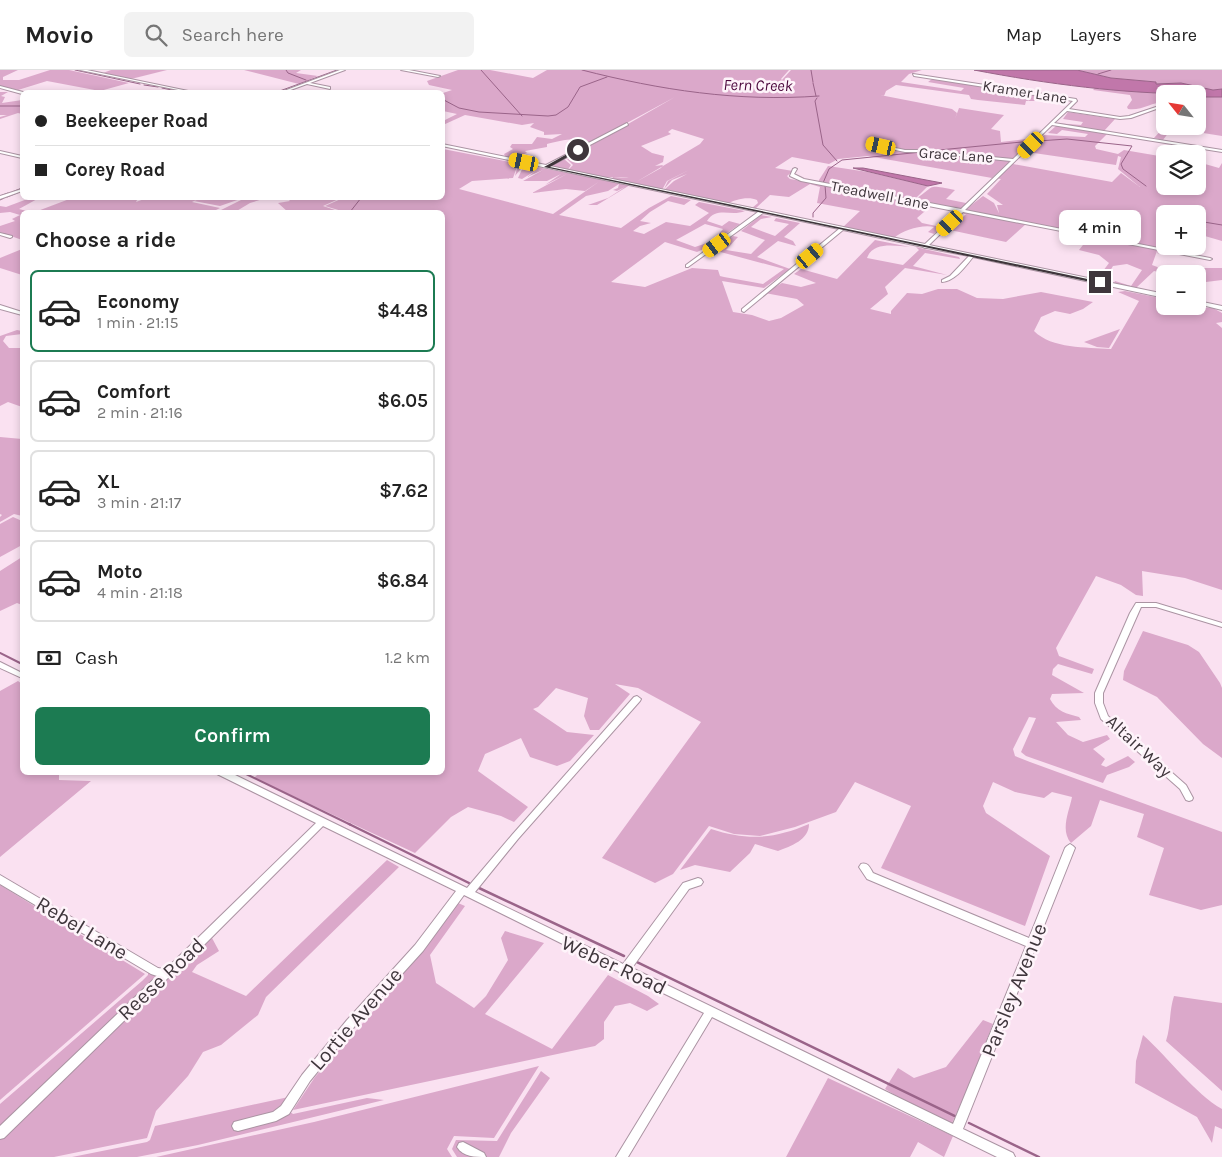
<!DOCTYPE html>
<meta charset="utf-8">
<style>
:root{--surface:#fff;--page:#f2f2f2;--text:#222;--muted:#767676;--line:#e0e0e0;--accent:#1c7b52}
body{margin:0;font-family:Karla,sans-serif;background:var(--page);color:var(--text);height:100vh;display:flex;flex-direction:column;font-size:19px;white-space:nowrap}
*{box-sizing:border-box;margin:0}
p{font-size:16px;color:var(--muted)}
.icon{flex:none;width:28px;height:28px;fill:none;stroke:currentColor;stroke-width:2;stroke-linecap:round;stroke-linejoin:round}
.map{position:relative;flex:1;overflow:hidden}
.drawer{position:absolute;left:20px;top:140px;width:425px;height:565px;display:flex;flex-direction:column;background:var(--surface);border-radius:8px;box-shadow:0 2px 8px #0003}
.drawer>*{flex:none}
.guide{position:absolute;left:20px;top:20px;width:425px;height:110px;border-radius:8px;box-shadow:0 2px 8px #0003;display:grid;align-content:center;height:110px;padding:0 15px;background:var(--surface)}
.needle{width:32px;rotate:300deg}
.buttons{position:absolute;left:1156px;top:15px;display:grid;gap:10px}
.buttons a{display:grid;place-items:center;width:50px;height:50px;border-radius:8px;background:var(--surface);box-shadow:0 2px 8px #0003;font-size:25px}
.end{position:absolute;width:22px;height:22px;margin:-11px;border:6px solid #3f363c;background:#fff;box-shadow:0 0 0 2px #fff}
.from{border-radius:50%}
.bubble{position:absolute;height:35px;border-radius:8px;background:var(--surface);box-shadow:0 2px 8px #0003;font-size:16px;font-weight:600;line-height:35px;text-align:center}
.car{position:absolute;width:15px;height:30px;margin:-15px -8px;border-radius:6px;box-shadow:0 0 4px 1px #0007;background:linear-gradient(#f5c518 24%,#345 0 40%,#f5c518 0 76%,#345 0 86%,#f5c518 0)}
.guide b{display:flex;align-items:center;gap:18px;height:48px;font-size:19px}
.guide b+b{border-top:1px solid var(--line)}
.guide i{width:12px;height:12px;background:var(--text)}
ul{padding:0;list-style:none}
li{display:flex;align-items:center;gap:15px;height:82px;margin:0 10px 8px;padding:0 5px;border:2px solid var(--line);border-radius:8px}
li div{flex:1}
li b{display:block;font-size:19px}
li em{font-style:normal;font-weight:600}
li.current{border-color:var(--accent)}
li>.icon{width:45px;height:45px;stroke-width:1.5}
h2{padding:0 15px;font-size:22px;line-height:60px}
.pay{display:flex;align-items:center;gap:12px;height:55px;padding:0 15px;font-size:19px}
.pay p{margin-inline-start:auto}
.primary-button{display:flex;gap:10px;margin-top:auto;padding:10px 15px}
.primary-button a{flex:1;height:58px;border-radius:8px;background:var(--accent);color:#fff;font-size:20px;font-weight:600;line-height:58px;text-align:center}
header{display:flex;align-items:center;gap:30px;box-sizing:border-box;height:70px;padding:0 25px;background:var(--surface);border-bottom:1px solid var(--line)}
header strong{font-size:24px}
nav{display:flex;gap:28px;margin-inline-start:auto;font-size:18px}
.search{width:350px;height:45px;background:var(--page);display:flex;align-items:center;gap:12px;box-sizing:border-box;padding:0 18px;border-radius:8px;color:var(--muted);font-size:19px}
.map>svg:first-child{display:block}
.green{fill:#dba8ca;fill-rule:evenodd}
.water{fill:#c177aa;stroke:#9a6489}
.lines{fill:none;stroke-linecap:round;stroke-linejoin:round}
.stream-far2{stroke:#9a6489;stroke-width:1}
.stream-far1{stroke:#9a6489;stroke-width:2}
.stream{stroke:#9a6489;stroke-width:2.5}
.minor-casing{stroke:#ab94a3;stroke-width:2}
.minor{fill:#fff;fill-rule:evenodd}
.route{fill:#3f363c}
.labels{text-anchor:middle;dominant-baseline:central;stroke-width:5;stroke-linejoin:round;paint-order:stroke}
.far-street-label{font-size:15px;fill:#3f363c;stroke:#fef4fa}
.far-water-label{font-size:16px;font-style:italic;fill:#4c083d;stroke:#fef4fa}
.street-label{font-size:18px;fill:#3f363c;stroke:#fef4fa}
.near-street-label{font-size:21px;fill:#3f363c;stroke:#fef4fa}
</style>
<header>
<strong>Movio</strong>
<div class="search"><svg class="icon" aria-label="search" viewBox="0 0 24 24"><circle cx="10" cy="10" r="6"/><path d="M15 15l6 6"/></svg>Search here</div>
<nav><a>Map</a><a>Layers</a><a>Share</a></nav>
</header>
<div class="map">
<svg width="1222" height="1087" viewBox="0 0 1222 1087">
<rect width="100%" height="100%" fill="#fae1f1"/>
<g class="green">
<path d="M 0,0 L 18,0 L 3,7 L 3,10 L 19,10 L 50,0 L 69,0 L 129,13 L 100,21 L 47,11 L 18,20 L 0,16 Z"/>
<path d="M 111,0 L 167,0 L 131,9 L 103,3 Z"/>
<path d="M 244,0 L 301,0 L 296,3 L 318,6 L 299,14 Z"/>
<path d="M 458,0 L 490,0 L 533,8 L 547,0 L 789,0 L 781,9 L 782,10 L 791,0 L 922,0 L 909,4 L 901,12 L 961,21 L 964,18 L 928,12 L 935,7 L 1047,26 L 1035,31 L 1026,31 L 1025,35 L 978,30 L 971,29 L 969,25 L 896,15 L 886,21 L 884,26 L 880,25 L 952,39 L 957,43 L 955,49 L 959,38 L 1004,45 L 991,59 L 1000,61 L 1001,72 L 1034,68 L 992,108 L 868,86 L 838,89 L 829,94 L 792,87 L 775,98 L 793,101 L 787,106 L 790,109 L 819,114 L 819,110 L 828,96 L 868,102 L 928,116 L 914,130 C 937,116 924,114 955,120 L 946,129 L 971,134 L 965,140 L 983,126 L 994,133 L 999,143 L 997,135 L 1003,135 L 987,124 L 1001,109 L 994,108 L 1033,71 L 1037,71 L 1013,94 L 1112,112 L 1121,103 L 1140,117 L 1118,99 L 1121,87 L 1118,86 L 1116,95 L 1027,82 L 1044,65 L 1085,67 L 1088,64 L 1062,60 L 1057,64 L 1048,63 L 1056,56 L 1107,64 L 1095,76 L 1096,79 L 1118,84 L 1124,80 L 1165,87 L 1165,116 L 1198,116 L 1198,92 L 1219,98 L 1222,93 L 1222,171 L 1198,164 L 1198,155 L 1208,159 L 1198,154 L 1198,144 L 1165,144 L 1165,175 L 1158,184 L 1157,181 L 1152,195 L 1160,198 L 1222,198 L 1222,210 L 1198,213 L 1198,204 L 1168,204 L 1154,201 L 1136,218 L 1114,213 L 1115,211 L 1131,216 L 1142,200 L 1127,194 L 1113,196 L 1104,211 L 1097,209 L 1109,193 L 1099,185 L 1079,180 L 1090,166 L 1026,154 L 1006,172 L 950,160 L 966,144 L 963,144 L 966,141 L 930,134 L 931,136 L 917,148 L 922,153 L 941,157 L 934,164 L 928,162 L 934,157 C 923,154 902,160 894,168 L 842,158 L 860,141 L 817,133 L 820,117 L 810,114 L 789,127 L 770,125 L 755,139 L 752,138 L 758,133 L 757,130 C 749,126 735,129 727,134 L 664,120 L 674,111 L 687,104 L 672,110 L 664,119 L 668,111 L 689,100 L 667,111 L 662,120 L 659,120 L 611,110 L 613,107 L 629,108 C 619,106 610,108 601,107 C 583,105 567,101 549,97 L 564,89 L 571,95 L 567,101 L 573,95 L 567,89 L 675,27 L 547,96 L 539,94 L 546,95 L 587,72 C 577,66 558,71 547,74 L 547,77 L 525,81 L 527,83 L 514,88 L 506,88 L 504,84 L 513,79 L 510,77 L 512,74 L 532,74 L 537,67 L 552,69 L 562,64 L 544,65 L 544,62 L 530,57 L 534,53 L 522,55 L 465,45 L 443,55 L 443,51 L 457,44 L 443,41 L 443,23 L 452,20 L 429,15 L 427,11 ZM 672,59 L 704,69 L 700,74 L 636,112 L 661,98 L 663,95 L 655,96 L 663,92 L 664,86 L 652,83 L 641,76 L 671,64 L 668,62 Z"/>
<path d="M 1077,0 L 1222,0 L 1222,19 L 1213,20 L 1181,13 L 1155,14 L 1156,12 L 1111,8 Z"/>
<path d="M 1095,18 L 1165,24 L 1165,32 C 1151,32 1142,41 1128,39 L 1127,37 L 1132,30 L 1130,25 L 1093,20 Z"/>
<path d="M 0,22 L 8,22 L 1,26 L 5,27 L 2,33 L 22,30 L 22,44 L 18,43 L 0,49 L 0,47 L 7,45 L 0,45 Z"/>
<path d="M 1198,27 L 1222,27 L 1222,66 L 1197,62 L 1193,64 L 1169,62 L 1163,70 L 1154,68 L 1165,56 L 1198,56 Z"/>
<path d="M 1068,42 L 1115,49 L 1104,61 L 1056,53 L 1081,55 L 1083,52 L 1063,49 Z"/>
<path d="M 443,79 L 630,115 L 597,135 L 588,135 L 608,128 L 625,117 L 617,121 L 613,120 L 618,118 L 619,114 L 608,121 L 586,126 L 559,145 L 621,158 L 649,138 L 671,126 L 691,130 L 684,135 L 668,131 L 650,142 L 640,151 L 651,153 L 640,156 L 633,161 L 644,164 L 666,152 L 690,156 L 709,143 L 695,135 L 699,132 L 745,141 C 731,147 717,136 707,151 L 722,156 L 729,151 L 740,154 L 723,166 L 718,165 L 723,159 L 705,154 L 676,170 L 695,177 L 707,173 L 710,176 L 697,182 L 665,172 L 611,212 L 645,217 L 692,198 L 718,200 L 720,206 L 724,207 L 763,214 L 784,199 L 713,180 L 733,166 L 738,167 L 726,180 L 751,184 L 765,170 L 741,161 L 761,145 L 772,147 L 761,149 L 751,157 L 775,166 L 789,154 L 774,151 L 776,148 L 800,153 L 784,167 L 793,171 L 796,176 L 778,171 L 757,187 L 790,199 L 764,218 L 722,211 L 733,242 L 752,245 L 769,251 L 781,248 L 804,235 L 797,229 L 765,223 L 782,213 L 801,217 L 816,213 L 794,204 L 801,199 L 837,209 L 875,170 L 910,177 C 896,176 873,171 867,188 L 903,195 L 919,180 L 916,177 L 959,187 L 960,189 L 925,183 L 913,196 L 947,205 L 905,198 L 885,217 L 888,224 L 870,239 L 891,244 L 891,241 L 907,223 L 922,224 L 938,219 L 957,219 L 977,228 L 1003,229 L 1041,222 L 1093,232 L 1083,239 L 1070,244 L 1055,241 L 1041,247 L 1034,261 C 1052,279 1086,277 1111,279 L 1139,231 L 1118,222 L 1125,221 L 1165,229 L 1165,236 L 1213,238 L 1222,243 L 1222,252 L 1216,253 L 1222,258 L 1222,520 L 1185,508 L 1142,501 L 1143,526 L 1136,525 L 1121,515 L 1096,506 L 1056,578 L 1059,586 L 1094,599 L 1092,604 L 1058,594 L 1053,599 L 1052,605 L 1084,623 L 1052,624 L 1050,629 C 1056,641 1067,644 1079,647 L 1081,650 L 1056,652 L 1068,665 L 1083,672 L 1107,665 L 1110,669 L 1093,679 L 1105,689 L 1101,695 L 1106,697 L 1128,686 L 1135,692 L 1129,697 L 1107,705 L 1103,713 L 1026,686 L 1021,682 L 1036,648 L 1029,647 L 1013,679 L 1015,686 L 1030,692 L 1222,762 L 1222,835 L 1201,840 L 1149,825 L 1164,778 L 1137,767 L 1144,744 L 1100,730 L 1091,756 L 1071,773 C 1060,760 1069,742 1072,727 L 1052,722 L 1044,728 L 1015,722 L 993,712 L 983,736 L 986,743 L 1050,786 L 1025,856 L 881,798 L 911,736 L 855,712 L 836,742 L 795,757 L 760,766 L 734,764 L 709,756 L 673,804 L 655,813 L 602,788 L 701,652 L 638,618 L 615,614 L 630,624 L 599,660 L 590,660 L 584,646 L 588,628 L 556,618 L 538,637 L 533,639 L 567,662 L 594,665 L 570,691 L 557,696 L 530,687 L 521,668 L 485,684 L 478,701 L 528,737 L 514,752 L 501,746 L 468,737 L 451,747 L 415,783 L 254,708 L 260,702 L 442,702 L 442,142 L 345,142 L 325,136 L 343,128 L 442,128 ZM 518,94 L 515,106 L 524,95 L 518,108 L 522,109 L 540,98 L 527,107 L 543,100 L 523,111 L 547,111 L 561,104 L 545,115 L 567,104 L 532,123 L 566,119 L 585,121 L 600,111 L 553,144 L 459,119 L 472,111 L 513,108 Z"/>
<path d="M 30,128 L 39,128 L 19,139 L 31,142 L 22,142 L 22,170 L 0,162 L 0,156 L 15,151 L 12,149 L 20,145 L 10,142 L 0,143 L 0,136 L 6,137 Z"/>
<path d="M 72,128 L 138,128 L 136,132 L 147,128 L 200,128 L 192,132 L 220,138 L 212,142 L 35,142 Z"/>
<path d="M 202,128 L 243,128 L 220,136 L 194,131 Z"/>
<path d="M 245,128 L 266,128 L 250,133 L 235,142 L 217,142 Z"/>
<path d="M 287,128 L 341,128 L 323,136 L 341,142 L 288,142 L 278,133 L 290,131 Z"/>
<path d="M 22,179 L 22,205 L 0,198 L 0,188 Z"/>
<path d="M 1120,259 L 1109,278 L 1097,277 L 1084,272 Z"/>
<path d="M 17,260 L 22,261 L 22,264 L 6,266 L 3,271 L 9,278 L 22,278 L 22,337 L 8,332 L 0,336 L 0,266 Z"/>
<path d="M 0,367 L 22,369 L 22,446 L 14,444 L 0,452 L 0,447 L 2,445 L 0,444 Z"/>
<path d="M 13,447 L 22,451 L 22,475 L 0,487 L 0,454 Z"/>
<path d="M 22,487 L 22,535 L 17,533 L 0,541 L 0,501 Z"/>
<path d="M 1143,561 L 1188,575 L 1199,582 L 1220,613 L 1222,618 L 1222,688 L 1203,674 L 1157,627 L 1123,610 L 1124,601 Z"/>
<path d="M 18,611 L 22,614 L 22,702 L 59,703 L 59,710 L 91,711 L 0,787 L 0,621 Z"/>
<path d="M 809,754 C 809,770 791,776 778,781 L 755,774 L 750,783 L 730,802 L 695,795 L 680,800 L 711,759 C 748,771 774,769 809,754 Z"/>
<path d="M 387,790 L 399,797 L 266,927 L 258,945 L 221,975 L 203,982 L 188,1006 L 156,1041 L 147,1068 L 54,1087 L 0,1087 L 0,1066 L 212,868 L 219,881 L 197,895 L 192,902 L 246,926 Z"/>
<path d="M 0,815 L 145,904 L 0,1030 Z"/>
<path d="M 458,833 L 465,836 L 430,885 L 436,913 L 474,938 L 486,926 L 508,890 L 501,868 L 505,861 L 544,873 L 485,944 L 552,979 L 608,905 L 648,926 L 659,934 L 647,941 L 630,933 L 615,936 L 604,952 L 604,969 L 595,976 L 293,1040 L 315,1007 L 393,919 L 393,912 L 416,887 Z"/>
<path d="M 157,899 L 173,901 L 0,1061 L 0,1034 L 142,911 L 148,905 L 148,902 Z"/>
<path d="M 1174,926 L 1222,933 L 1222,1021 L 1166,971 C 1171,956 1169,941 1174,926 Z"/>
<path d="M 983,950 L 993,954 L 967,1020 L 952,1053 L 914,1037 L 885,1019 L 898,998 L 914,1008 L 946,997 Z"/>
<path d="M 1143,965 C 1168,987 1195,1024 1222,1039 L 1222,1059 L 1215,1056 L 1212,1073 L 1197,1047 L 1135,1013 L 1136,991 Z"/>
<path d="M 539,996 L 494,1068 L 454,1066 L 447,1079 L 452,1087 L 156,1087 L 314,1052 Z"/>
<path d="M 541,1001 L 550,1008 L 511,1063 L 499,1087 L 457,1087 L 452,1079 L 456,1070 L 497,1071 Z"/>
<path d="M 828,1008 L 953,1066 L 944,1087 L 918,1072 L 910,1087 L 786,1087 Z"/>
<path d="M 298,1025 L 289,1041 L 293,1044 L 367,1028 L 384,1030 L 198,1075 L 137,1087 L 72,1087 L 147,1072 L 150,1070 L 155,1056 Z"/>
</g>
<g class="water">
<path d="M 974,0 L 1077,0 L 1111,8 L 1156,12 L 1156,14 L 1181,13 L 1213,20 L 1222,19 L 1222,27 L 1198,27 L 1198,24 C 1124,24 1047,14 974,0 Z"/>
<path d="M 853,98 L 863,98 L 942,113 L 928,116 Z"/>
</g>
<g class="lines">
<g class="stream-far2">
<path d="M 75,0 L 140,14"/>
<path d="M 286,0 L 288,3 L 306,10"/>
<path d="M 481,0 L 522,46"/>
<path d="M 582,0 C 660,20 738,32 819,26"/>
<path d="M 811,0 L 813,12"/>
<path d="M 1098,4 L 1111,0"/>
<path d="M 813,13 L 816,26"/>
<path d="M 144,15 L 158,17"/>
<path d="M 162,18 L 182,22"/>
<path d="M 277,22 L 337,0"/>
<path d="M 817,28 L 815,31 L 823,75 L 837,91"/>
<path d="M 442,29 L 459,38 L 479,42 L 548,46 L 556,45 L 568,37 L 580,17 L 607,7"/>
<path d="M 0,36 L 22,36"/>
<path d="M 1038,71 L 1067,69 L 1132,76 L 1121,94 L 1123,99 L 1146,116"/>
<path d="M 929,81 L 1032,71"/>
<path d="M 823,113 L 829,99 L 842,90 L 922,82"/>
<path d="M 12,122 L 22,118"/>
<path d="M 0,126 L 8,123"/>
<path d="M 7,127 L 22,121"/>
<path d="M 0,130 L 4,128"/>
<path d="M 1174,137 L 1183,144"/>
<path d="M 350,142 L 361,128"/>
<path d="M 813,147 L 813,143 L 826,128 L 825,115"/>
<path d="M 1198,151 L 1222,155"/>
<path d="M 0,163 L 9,165"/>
</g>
<g class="stream-far1">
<path d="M 0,583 L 22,594"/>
<path d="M 242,702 L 351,755"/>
</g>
<g class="stream">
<path d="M 349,754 L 469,813"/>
<path d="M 479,818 L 624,886"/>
<path d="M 637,892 L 955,1046"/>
<path d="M 969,1053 L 1039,1087"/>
</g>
<defs>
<g id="minor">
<path d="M 80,0 L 87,0 L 193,22 L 188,22 Z"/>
<path d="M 340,0 L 345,0 L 310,13 L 330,17 L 330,19 L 307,14 L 285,22 L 281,22 Z"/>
<path d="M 401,0 L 409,0 L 440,6 L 438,7 Z"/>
<path d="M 913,4 L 1076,29 L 1077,31 L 1069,39 L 1120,47 L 1129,46 L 1159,36 L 1159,38 L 1131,48 L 1120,49 L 1067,41 L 1054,53 L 1222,80 L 1222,82 L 1052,55 L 965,140 L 1210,188 L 1212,189 L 1210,190 L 963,142 L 929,175 L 1165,224 L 1165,228 L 973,187 C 965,197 955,211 942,212 L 942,210 L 950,206 L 969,186 L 927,178 L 925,178 L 923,177 L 843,160 L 744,242 L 742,241 L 742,239 L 839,159 L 763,143 L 688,197 L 686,197 L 686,195 L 758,142 L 442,76 L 442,74 L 546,95 L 627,53 L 628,55 L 550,96 L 925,174 L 959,142 L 801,111 L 790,106 L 793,99 L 795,98 L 797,99 L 794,104 L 804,109 L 961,139 L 1011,91 L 919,82 L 905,82 L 867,74 L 867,72 L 905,80 L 919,80 L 1013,89 L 1073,31 L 914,6 Z"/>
<path d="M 0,16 L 23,22 L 22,24 L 0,18 Z"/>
<path d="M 0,81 L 22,86 L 22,88 L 0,83 Z"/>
<path d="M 22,119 L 22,121 L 0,129 L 0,126 Z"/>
<path d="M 0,163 L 12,166 L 12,167 L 10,168 L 0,165 Z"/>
<path d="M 1198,231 L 1222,236 L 1222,240 L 1198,234 Z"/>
<path d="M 0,235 L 22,242 L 22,245 L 0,239 Z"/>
<path d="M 1136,533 L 1156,533 L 1222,553 L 1222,557 L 1156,537 L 1141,537 L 1103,623 L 1103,633 L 1108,646 L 1186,715 L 1193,728 L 1192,730 L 1189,731 L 1186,730 L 1180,719 L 1101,649 L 1095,633 L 1095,623 L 1130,543 Z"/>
<path d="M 0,592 L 22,603 L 22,608 L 0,598 Z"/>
<path d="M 637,626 L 641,629 L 640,631 L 518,769 L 475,822 L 623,894 L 683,813 L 698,808 L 701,809 L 703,812 L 701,815 L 689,819 L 632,898 L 953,1054 L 1026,876 L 867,809 L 859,797 L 861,794 C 868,792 870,798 873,803 L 1029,868 L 1065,778 L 1067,776 L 1070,774 L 1073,776 L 1075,778 L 963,1059 L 1013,1083 L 1015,1087 L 997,1087 L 712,947 L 628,1087 L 616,1087 L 704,943 L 626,905 L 620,904 L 619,902 L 464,825 L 423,881 L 355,956 L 310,1011 L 289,1044 L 276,1051 L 238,1061 L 234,1060 L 232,1056 L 234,1052 L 273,1042 L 281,1036 L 302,1005 L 347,950 L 415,875 L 456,821 L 323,756 L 176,903 L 169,907 L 4,1068 L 0,1069 L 0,1056 L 157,906 L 151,904 L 0,814 L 0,805 L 158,898 L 164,899 L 168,897 L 316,753 L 217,704 L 216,702 L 229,702 L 467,818 L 512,765 L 634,627 Z"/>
<path d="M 463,1072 L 484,1083 L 486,1087 C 475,1087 463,1087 457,1077 L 459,1073 Z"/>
</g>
</defs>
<use href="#minor" class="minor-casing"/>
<use href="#minor" class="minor"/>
</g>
<path class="route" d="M 576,79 L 580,80 L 550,97 L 1102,212 L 1100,214 L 544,97 Z"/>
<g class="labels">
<g class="far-street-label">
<text transform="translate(1025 22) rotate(9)">Kramer Lane</text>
<text transform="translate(956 85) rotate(4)">Grace Lane</text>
<text transform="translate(880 125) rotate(11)">Treadwell Lane</text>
</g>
<g class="far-water-label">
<text transform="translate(758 15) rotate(1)">Fern Creek</text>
</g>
<g class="street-label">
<text transform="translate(1139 676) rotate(43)">Altair Way</text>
</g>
<g class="near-street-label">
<text transform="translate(82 858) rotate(31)">Rebel Lane</text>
<text transform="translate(614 895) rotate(25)">Weber Road</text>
<text transform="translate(161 909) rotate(-43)">Reese Road</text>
<text transform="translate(1014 920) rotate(-68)">Parsley Avenue</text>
<text transform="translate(356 949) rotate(-49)">Lortie Avenue</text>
</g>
</g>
</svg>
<div class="buttons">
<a><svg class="needle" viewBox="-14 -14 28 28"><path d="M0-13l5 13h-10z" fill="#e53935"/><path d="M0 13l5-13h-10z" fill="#767676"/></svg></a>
<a><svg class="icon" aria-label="layers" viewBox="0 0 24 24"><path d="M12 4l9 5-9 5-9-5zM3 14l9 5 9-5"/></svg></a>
<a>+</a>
<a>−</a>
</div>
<i class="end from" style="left:578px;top:80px"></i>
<i class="end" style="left:1100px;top:212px"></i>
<div class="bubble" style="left:1059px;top:140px;width:82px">4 min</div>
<i class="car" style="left:1031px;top:75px;rotate:225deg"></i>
<i class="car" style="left:881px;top:76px;rotate:283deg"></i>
<i class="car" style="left:524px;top:92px;rotate:282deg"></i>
<i class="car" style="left:950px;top:153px;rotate:227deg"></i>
<i class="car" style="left:717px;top:175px;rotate:234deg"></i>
<i class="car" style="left:810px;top:186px;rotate:50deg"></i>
<div class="guide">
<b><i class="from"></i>Beekeeper Road</b>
<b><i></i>Corey Road</b>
</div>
<section class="drawer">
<h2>Choose a ride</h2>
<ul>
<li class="current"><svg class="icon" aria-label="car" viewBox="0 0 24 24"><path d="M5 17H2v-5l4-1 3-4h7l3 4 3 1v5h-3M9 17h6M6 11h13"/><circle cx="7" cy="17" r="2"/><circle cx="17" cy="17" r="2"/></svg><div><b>Economy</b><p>1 min · 21:15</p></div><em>$4.48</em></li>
<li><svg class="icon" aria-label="car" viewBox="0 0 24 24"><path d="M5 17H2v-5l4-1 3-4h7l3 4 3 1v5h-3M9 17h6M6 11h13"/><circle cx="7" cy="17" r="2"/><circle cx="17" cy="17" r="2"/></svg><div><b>Comfort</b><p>2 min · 21:16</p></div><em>$6.05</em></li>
<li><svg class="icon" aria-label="car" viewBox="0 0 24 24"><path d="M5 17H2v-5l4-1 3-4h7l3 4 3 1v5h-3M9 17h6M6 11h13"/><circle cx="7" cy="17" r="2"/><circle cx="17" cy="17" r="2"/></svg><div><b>XL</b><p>3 min · 21:17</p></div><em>$7.62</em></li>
<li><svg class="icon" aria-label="car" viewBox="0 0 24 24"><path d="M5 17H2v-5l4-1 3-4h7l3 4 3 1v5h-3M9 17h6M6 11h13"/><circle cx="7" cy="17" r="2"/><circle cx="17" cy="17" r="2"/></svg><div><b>Moto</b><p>4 min · 21:18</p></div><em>$6.84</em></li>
</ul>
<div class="pay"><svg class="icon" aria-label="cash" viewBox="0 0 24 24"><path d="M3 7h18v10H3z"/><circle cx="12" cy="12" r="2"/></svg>Cash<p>1.2 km</p></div>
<div class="primary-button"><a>Confirm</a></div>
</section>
</div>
